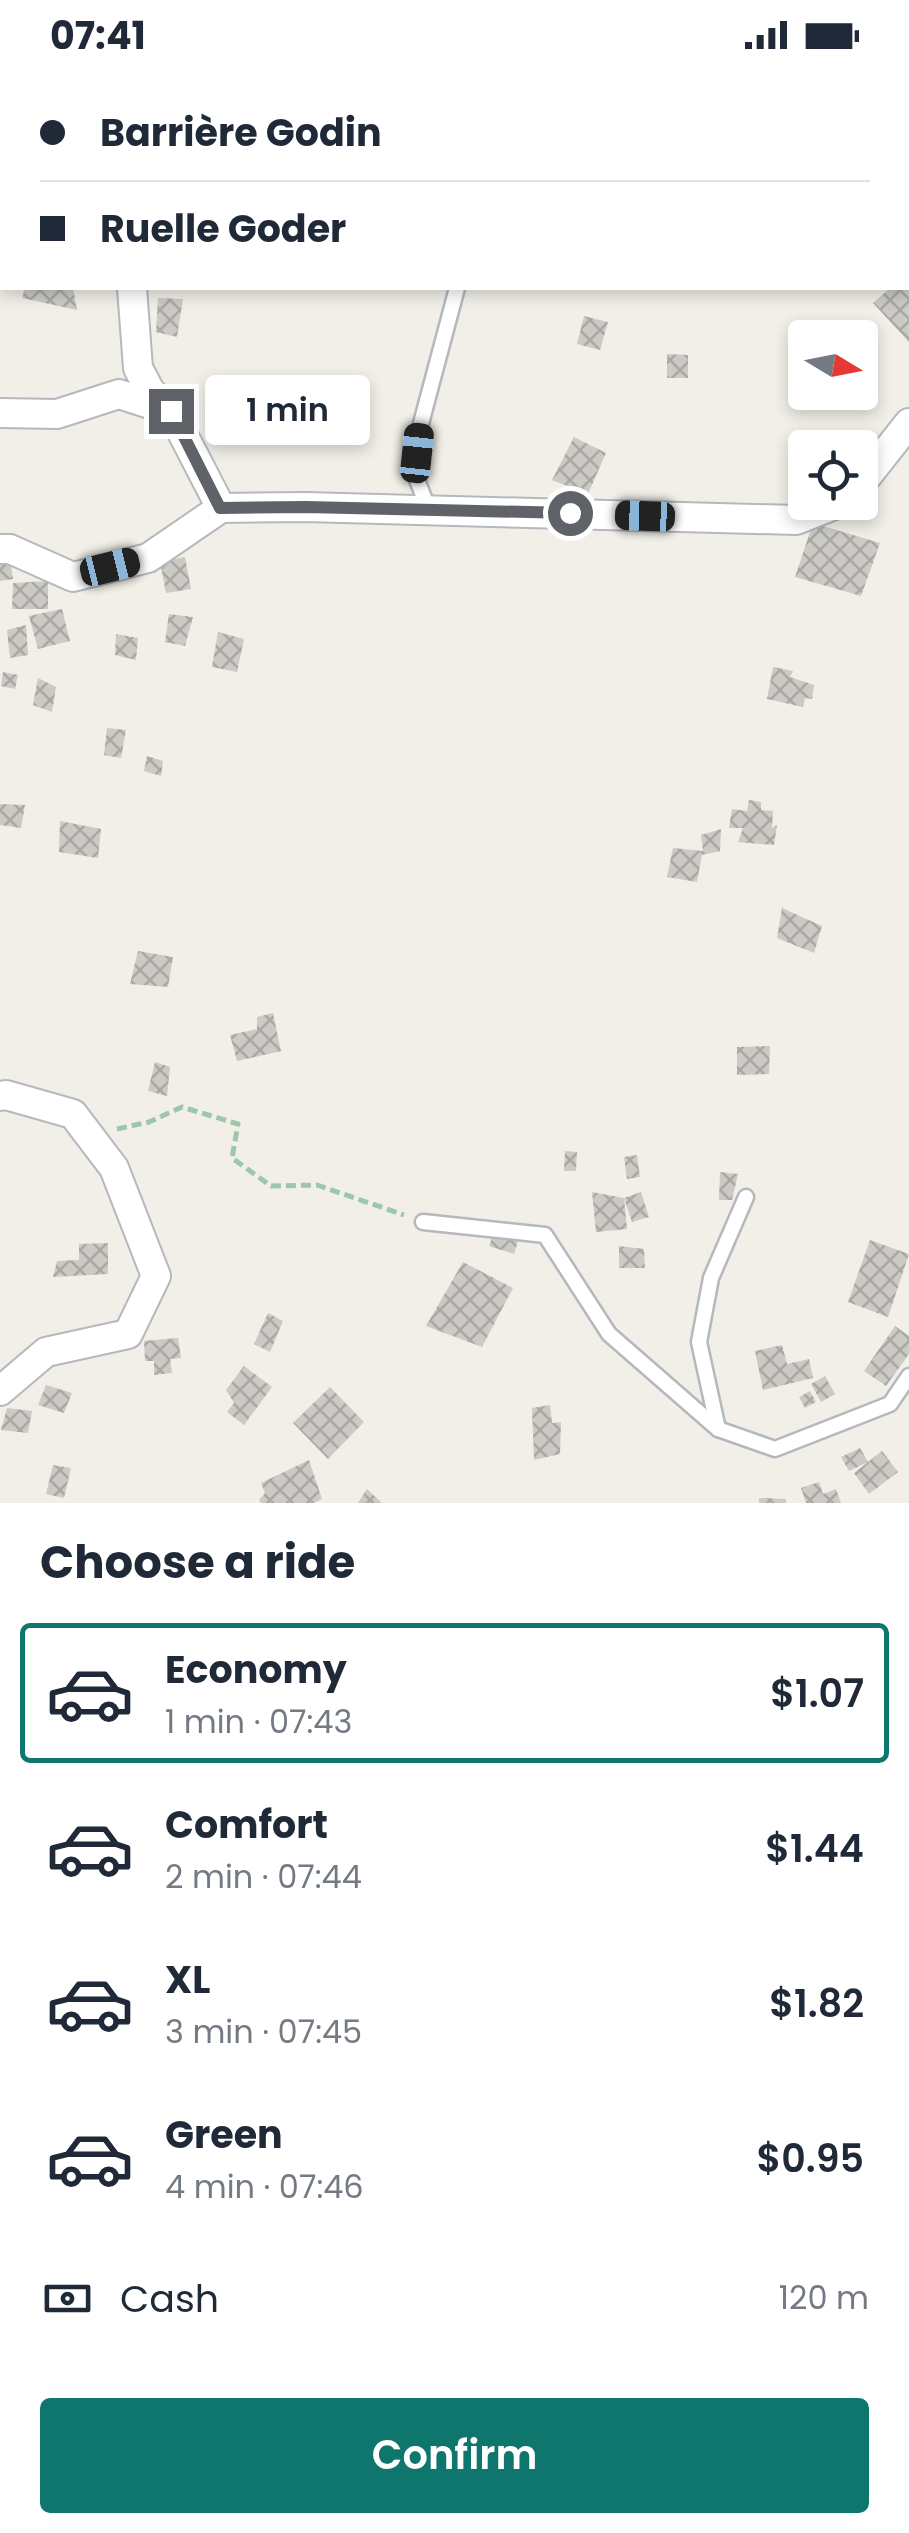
<!DOCTYPE html>
<meta charset="utf-8">
<style>
:root{--surface:#fff;--page:#f6f6f7;--text:#1f2937;--muted:#747a83;--line:#e0e1e3;--accent:#0f766e}
body{margin:0;font-family:Poppins,sans-serif;background:var(--page);color:var(--text);height:100vh;display:flex;flex-direction:column;font-size:38px;white-space:nowrap}
*{box-sizing:border-box;margin:0}
p{font-size:32px;color:var(--muted)}
.icon{flex:none;width:55px;height:55px;fill:none;stroke:currentColor;stroke-width:2;stroke-linecap:round;stroke-linejoin:round}
.map{position:relative;height:1433px;overflow:hidden}
.sheet{display:flex;flex-direction:column;background:var(--surface);flex:1}
.sheet>*{flex:none}
.hud{position:absolute;left:0px;top:0px;width:910px;height:220px;box-shadow:0 5px 15px #0003;display:grid;align-content:center;height:220px;padding:0 40px;background:var(--surface)}
.needle{width:65px;rotate:100deg}
.buttons{position:absolute;left:788px;top:250px;display:grid;gap:20px}
.buttons a{display:grid;place-items:center;width:90px;height:90px;border-radius:10px;background:var(--surface);box-shadow:0 5px 15px #0003;font-size:50px}
.end{position:absolute;width:45px;height:45px;margin:-22px;border:12px solid #5f6368;background:#fff;box-shadow:0 0 0 5px #fff}
.from{border-radius:50%}
.bubble{position:absolute;height:70px;border-radius:10px;background:var(--surface);box-shadow:0 5px 15px #0003;font-size:32px;font-weight:600;line-height:70px;text-align:center}
.car{position:absolute;width:30px;height:60px;margin:-30px -15px;border-radius:12px;box-shadow:0 0 8px 2px #0007;background:linear-gradient(#222 24%,#8ab4d8 0 40%,#222 0 76%,#8ab4d8 0 86%,#222 0)}
.hud b{display:flex;align-items:center;gap:35px;height:95px;font-size:38px}
.hud b+b{border-top:2px solid var(--line)}
.hud i{width:25px;height:25px;background:var(--text)}
ul{padding:0;list-style:none}
li{display:flex;align-items:center;gap:30px;height:140px;margin:0 20px 15px;padding:0 20px;border:5px solid transparent;border-radius:10px}
li div{flex:1}
li b{display:block;font-size:38px}
li em{font-style:normal;font-weight:600}
li.on{border-color:var(--accent)}
li>.icon{width:90px;height:90px;stroke-width:1.5}
h2{padding:0 40px;font-size:45px;line-height:120px}
.pay{display:flex;align-items:center;gap:25px;height:110px;padding:0 40px;font-size:38px}
.pay p{margin-inline-start:auto}
.button{display:flex;gap:20px;margin-top:auto;padding:20px 40px}
.button a{flex:1;height:115px;border-radius:10px;background:var(--accent);color:#fff;font-size:40px;font-weight:600;line-height:115px;text-align:center}
.status{display:flex;justify-content:space-between;align-items:center;height:70px;padding:0 50px;background:var(--surface);direction:ltr}
.status svg{height:28px;fill:currentColor}
.map>svg:first-child{display:block}
.building{fill:url(#building-cross-hatch)}
.lines{fill:none;stroke-linecap:round;stroke-linejoin:round}
.lane-casing{stroke:#b5b8bc;stroke-width:19}
.street-casing{stroke:#b5b8bc;stroke-width:32}
.path{stroke:#9cc7a9;stroke-width:5;stroke-dasharray:10 5;stroke-linecap:butt}
.lane{stroke:#fff;stroke-width:14}
.street{stroke:#fff;stroke-width:28}
.route{stroke:#5f6368;stroke-width:12}
</style>
<div class="status"><b>07:41</b><svg viewBox="0 0 49 12"><path d="M0 12V9h3v3zM5 12V6h3v6zM10 12V3h3v9zM15 12V0h3v12zM26 1h20v11H26zM47 4h2v5h-2z"/></svg></div>
<div class="map">
<svg width="909" height="1433" viewBox="0 0 909 1433">
<defs>
<pattern id="building-cross-hatch" width="8" height="8" patternUnits="userSpaceOnUse" patternTransform="scale(2.5)"><rect width="8" height="8" fill="#cccac5"/><path d="M0 0l8 8M0 8l8-8" fill="none" stroke="#a9a8a4"/></pattern>
</defs>
<rect width="100%" height="100%" fill="#f1efe8"/>
<g class="building">
<path d="M 25,218 L 73,218 L 77,240 L 22,228 Z"/>
<path d="M 890,218 L 909,218 L 909,272 L 873,233 Z"/>
<path d="M 158,228 L 183,229 L 177,267 L 156,262 Z"/>
<path d="M 584,246 L 608,252 L 600,280 L 577,274 Z"/>
<path d="M 667,284 L 688,285 L 688,308 L 667,308 Z"/>
<path d="M 574,367 L 606,383 L 588,424 L 552,410 Z"/>
<path d="M 813,453 L 880,473 L 861,526 L 795,507 Z"/>
<path d="M 9,483 L 13,509 L 0,511 L 0,484 Z"/>
<path d="M 185,487 L 191,519 L 166,523 L 160,492 Z"/>
<path d="M 48,511 L 48,539 L 12,539 L 13,513 Z"/>
<path d="M 62,539 L 70,571 L 38,579 L 29,546 Z"/>
<path d="M 169,544 L 193,547 L 185,576 L 165,572 Z"/>
<path d="M 26,555 L 28,585 L 10,588 L 7,560 Z"/>
<path d="M 218,562 L 244,569 L 237,602 L 212,597 Z"/>
<path d="M 116,564 L 138,568 L 136,590 L 115,585 Z"/>
<path d="M 773,597 L 793,601 L 790,607 L 814,615 L 812,629 L 805,628 L 803,637 L 767,629 Z"/>
<path d="M 3,602 L 18,605 L 15,619 L 1,616 Z"/>
<path d="M 38,608 L 56,617 L 52,642 L 33,635 Z"/>
<path d="M 107,658 L 126,660 L 121,688 L 104,685 Z"/>
<path d="M 147,686 L 163,691 L 161,706 L 144,701 Z"/>
<path d="M 749,730 L 761,732 L 761,740 L 773,741 L 772,758 L 777,755 L 774,775 L 738,772 L 743,758 L 729,758 L 732,739 L 747,741 Z"/>
<path d="M 0,734 L 25,735 L 21,758 L 0,755 Z"/>
<path d="M 60,751 L 101,759 L 98,788 L 59,782 Z"/>
<path d="M 721,759 L 720,781 L 702,785 L 697,812 L 667,807 L 673,778 L 703,781 L 701,765 Z"/>
<path d="M 782,838 L 822,856 L 814,883 L 777,868 Z"/>
<path d="M 138,881 L 173,887 L 168,917 L 130,914 Z"/>
<path d="M 273,943 L 281,981 L 237,991 L 230,965 L 257,959 L 257,947 Z"/>
<path d="M 770,976 L 769,1004 L 737,1005 L 737,977 Z"/>
<path d="M 155,992 L 170,997 L 167,1026 L 148,1021 Z"/>
<path d="M 565,1081 L 577,1082 L 576,1101 L 564,1101 Z"/>
<path d="M 637,1085 L 640,1107 L 627,1109 L 624,1087 Z"/>
<path d="M 720,1102 L 738,1104 L 732,1130 L 719,1130 Z"/>
<path d="M 592,1122 L 624,1128 L 627,1159 L 596,1162 Z"/>
<path d="M 641,1122 L 649,1147 L 632,1152 L 624,1128 Z"/>
<path d="M 495,1160 L 519,1168 L 514,1184 L 489,1176 Z"/>
<path d="M 870,1170 L 909,1184 L 888,1247 L 848,1232 Z"/>
<path d="M 108,1173 L 108,1204 L 53,1207 L 57,1191 L 79,1190 L 79,1174 Z"/>
<path d="M 619,1176 L 644,1179 L 645,1198 L 619,1198 Z"/>
<path d="M 463,1192 L 513,1218 L 482,1277 L 426,1256 Z"/>
<path d="M 268,1243 L 283,1251 L 270,1282 L 254,1274 Z"/>
<path d="M 895,1256 L 909,1266 L 909,1284 L 886,1316 L 864,1301 Z"/>
<path d="M 178,1268 L 181,1288 L 170,1289 L 172,1303 L 154,1305 L 154,1291 L 145,1291 L 144,1271 Z"/>
<path d="M 782,1275 L 787,1294 L 809,1289 L 813,1308 L 763,1320 L 755,1281 Z"/>
<path d="M 244,1296 L 272,1317 L 244,1355 L 227,1342 L 234,1333 L 226,1320 Z"/>
<path d="M 825,1306 L 835,1324 L 821,1332 L 811,1314 Z"/>
<path d="M 46,1315 L 72,1323 L 64,1343 L 38,1335 Z"/>
<path d="M 330,1317 L 364,1352 L 328,1389 L 293,1353 Z"/>
<path d="M 810,1321 L 816,1332 L 805,1338 L 799,1327 Z"/>
<path d="M 550,1335 L 552,1353 L 561,1352 L 560,1384 L 534,1390 L 532,1338 Z"/>
<path d="M 7,1338 L 32,1341 L 28,1363 L 1,1360 Z"/>
<path d="M 860,1378 L 868,1392 L 849,1401 L 841,1387 Z"/>
<path d="M 882,1381 L 898,1402 L 869,1424 L 854,1403 Z"/>
<path d="M 309,1390 L 322,1429 L 314,1433 L 261,1433 L 259,1430 L 265,1423 L 261,1413 Z"/>
<path d="M 53,1395 L 71,1398 L 64,1428 L 46,1424 Z"/>
<path d="M 819,1412 L 823,1424 L 836,1419 L 841,1433 L 806,1433 L 801,1418 Z"/>
<path d="M 367,1419 L 382,1433 L 358,1433 Z"/>
<path d="M 759,1428 L 786,1429 L 786,1433 L 759,1433 Z"/>
</g>
<g class="lines">
<defs>
<g id="lane">
<path d="M 486,2 L 486,0"/>
<path d="M 429,440 L 415,405 L 419,361 L 457,218"/>
<path d="M 423,1152 L 545,1165 L 609,1264 L 718,1359 L 775,1379 L 890,1334 L 909,1306"/>
<path d="M 718,1359 L 699,1272 L 711,1208 L 746,1127"/>
</g>
<g id="street">
<path d="M 147,2 L 147,0"/>
<path d="M 132,218 L 138,298 L 150,321 L 171,341 L 221,438"/>
<path d="M 0,343 L 57,344 L 119,324 L 165,339"/>
<path d="M 860,415 L 909,353"/>
<path d="M 0,479 L 10,479 L 73,507 L 148,488 L 221,438 L 305,437 L 796,450 L 842,432"/>
<path d="M 0,1026 L 6,1025 L 73,1044 L 114,1098 L 156,1206 L 128,1264 L 46,1282 L 0,1321"/>
</g>
</defs>
<use href="#lane" class="lane-casing"/>
<use href="#street" class="street-casing"/>
<path class="path" d="M 117,1059 L 149,1052 L 182,1037 L 238,1054 L 232,1088 L 271,1116 L 317,1115 L 404,1145"/>
<use href="#lane" class="lane"/>
<use href="#street" class="street"/>
</g>
<g class="lines">
<path class="route" d="M 171,341 L 220,438 L 306,437 L 570,443"/>
</g>
</svg>
<div class="buttons">
<a><svg class="needle" viewBox="-14 -14 28 28"><path d="M0-13l5 13h-10z" fill="#e53935"/><path d="M0 13l5-13h-10z" fill="#747a83"/></svg></a>
<a><svg class="icon" aria-label="locate" viewBox="0 0 24 24"><circle cx="12" cy="12" r="6"/><path d="M12 2v4M12 18v4M2 12h4M18 12h4"/></svg></a>
</div>
<i class="end from" style="left:570px;top:443px"></i>
<i class="end" style="left:171px;top:341px"></i>
<div class="bubble" style="left:205px;top:305px;width:165px">1 min</div>
<i class="car" style="left:417px;top:383px;rotate:6deg"></i>
<i class="car" style="left:645px;top:446px;rotate:272deg"></i>
<i class="car" style="left:110px;top:497px;rotate:76deg"></i>
<div class="hud">
<b><i class="from"></i>Barrière Godin</b>
<b><i></i>Ruelle Goder</b>
</div>
</div>
<section class="sheet">
<h2>Choose a ride</h2>
<ul>
<li class="on"><svg class="icon" aria-label="car" viewBox="0 0 24 24"><path d="M5 17H2v-5l4-1 3-4h7l3 4 3 1v5h-3M9 17h6M6 11h13"/><circle cx="7" cy="17" r="2"/><circle cx="17" cy="17" r="2"/></svg><div><b>Economy</b><p>1 min · 07:43</p></div><em>$1.07</em></li>
<li><svg class="icon" aria-label="car" viewBox="0 0 24 24"><path d="M5 17H2v-5l4-1 3-4h7l3 4 3 1v5h-3M9 17h6M6 11h13"/><circle cx="7" cy="17" r="2"/><circle cx="17" cy="17" r="2"/></svg><div><b>Comfort</b><p>2 min · 07:44</p></div><em>$1.44</em></li>
<li><svg class="icon" aria-label="car" viewBox="0 0 24 24"><path d="M5 17H2v-5l4-1 3-4h7l3 4 3 1v5h-3M9 17h6M6 11h13"/><circle cx="7" cy="17" r="2"/><circle cx="17" cy="17" r="2"/></svg><div><b>XL</b><p>3 min · 07:45</p></div><em>$1.82</em></li>
<li><svg class="icon" aria-label="car" viewBox="0 0 24 24"><path d="M5 17H2v-5l4-1 3-4h7l3 4 3 1v5h-3M9 17h6M6 11h13"/><circle cx="7" cy="17" r="2"/><circle cx="17" cy="17" r="2"/></svg><div><b>Green</b><p>4 min · 07:46</p></div><em>$0.95</em></li>
</ul>
<div class="pay"><svg class="icon" aria-label="cash" viewBox="0 0 24 24"><path d="M3 7h18v10H3z"/><circle cx="12" cy="12" r="2"/></svg>Cash<p>120 m</p></div>
<div class="button"><a>Confirm</a></div>
</section>
